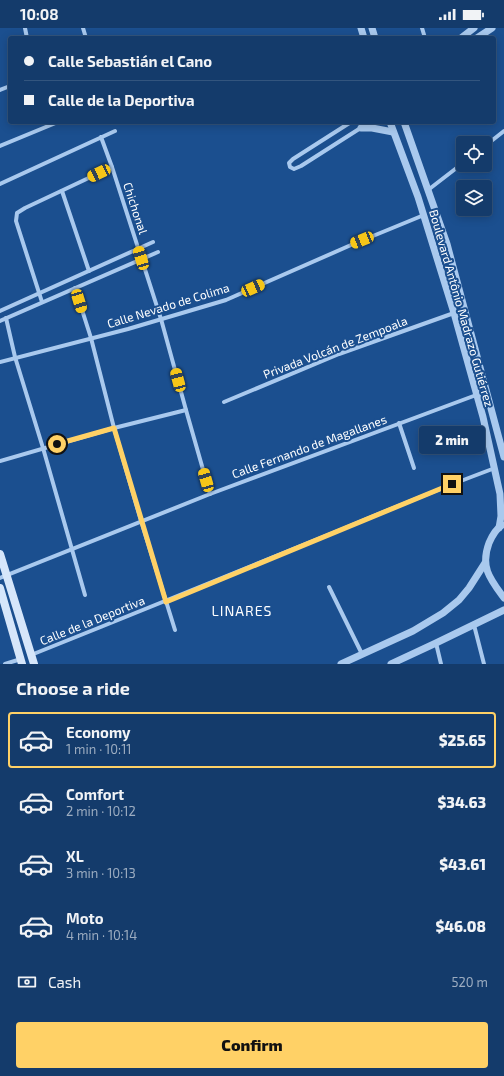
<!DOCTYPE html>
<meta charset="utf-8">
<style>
:root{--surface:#143b6b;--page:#1d4271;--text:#f1f3f6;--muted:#9dadc1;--line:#33557e;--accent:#ffd166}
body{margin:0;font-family:"Exo 2",sans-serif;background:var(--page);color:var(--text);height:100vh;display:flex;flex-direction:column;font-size:15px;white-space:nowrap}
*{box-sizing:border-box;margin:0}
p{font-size:13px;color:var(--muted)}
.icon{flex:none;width:22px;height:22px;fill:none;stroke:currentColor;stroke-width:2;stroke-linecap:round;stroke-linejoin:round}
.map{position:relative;height:636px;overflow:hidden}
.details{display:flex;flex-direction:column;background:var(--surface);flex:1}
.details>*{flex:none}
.banner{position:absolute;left:8px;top:8px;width:488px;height:88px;border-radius:4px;box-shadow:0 2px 10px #0003,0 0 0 1px var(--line);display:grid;align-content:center;height:88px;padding:0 16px;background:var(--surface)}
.controls{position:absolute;left:456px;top:108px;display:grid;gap:8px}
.controls a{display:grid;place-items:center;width:36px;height:36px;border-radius:4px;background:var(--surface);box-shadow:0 2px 10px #0003,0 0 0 1px var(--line);font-size:20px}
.end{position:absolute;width:18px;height:18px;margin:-9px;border:5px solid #ffd166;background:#111;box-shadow:0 0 0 2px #111}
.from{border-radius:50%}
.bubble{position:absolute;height:28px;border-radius:4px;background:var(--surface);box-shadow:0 2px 10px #0003,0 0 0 1px var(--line);font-size:13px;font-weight:800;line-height:28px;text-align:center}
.car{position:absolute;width:12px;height:24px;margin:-12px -6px;border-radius:5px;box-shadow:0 0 3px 1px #0007;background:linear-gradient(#f5c518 24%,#345 0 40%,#f5c518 0 76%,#345 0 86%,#f5c518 0)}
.banner b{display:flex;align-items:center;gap:14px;height:38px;font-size:15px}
.banner b+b{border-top:1px solid var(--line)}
.banner i{width:10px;height:10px;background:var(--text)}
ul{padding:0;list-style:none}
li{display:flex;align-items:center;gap:12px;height:56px;margin:0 8px 6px;padding:0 8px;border:2px solid transparent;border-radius:4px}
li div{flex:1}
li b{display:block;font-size:15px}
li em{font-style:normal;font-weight:800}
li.on{border-color:var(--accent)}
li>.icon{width:36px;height:36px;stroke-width:1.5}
h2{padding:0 16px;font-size:18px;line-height:48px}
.pay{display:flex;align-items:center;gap:10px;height:44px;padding:0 16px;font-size:15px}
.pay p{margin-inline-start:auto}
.button{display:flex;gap:8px;margin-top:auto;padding:8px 16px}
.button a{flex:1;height:46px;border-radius:4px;background:var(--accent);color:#111;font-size:16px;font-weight:800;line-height:46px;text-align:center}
.status{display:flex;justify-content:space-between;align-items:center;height:28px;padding:0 20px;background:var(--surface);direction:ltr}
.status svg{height:11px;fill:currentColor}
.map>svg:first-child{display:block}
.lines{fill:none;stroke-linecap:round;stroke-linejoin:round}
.minor{stroke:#a9c9ee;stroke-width:4}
.tertiary{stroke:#a9c9ee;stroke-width:7}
.secondary{stroke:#d6e6fa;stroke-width:8}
.route{stroke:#ffd166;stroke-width:5}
.labels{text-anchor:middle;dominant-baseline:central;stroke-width:4;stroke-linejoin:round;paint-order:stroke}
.street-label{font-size:12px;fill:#fff;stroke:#1b4f8f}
.quarter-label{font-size:14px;letter-spacing:1px;fill:#fff;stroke:#1b4f8f}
</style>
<div class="status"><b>10:08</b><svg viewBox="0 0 49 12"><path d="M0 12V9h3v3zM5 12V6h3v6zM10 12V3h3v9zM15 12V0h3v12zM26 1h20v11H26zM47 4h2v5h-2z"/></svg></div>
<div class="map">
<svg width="504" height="636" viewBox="0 0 504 636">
<rect width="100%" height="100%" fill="#1b4f8f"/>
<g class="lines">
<g class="minor">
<path d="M 25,0 L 27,10"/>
<path d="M 83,0 L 86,10"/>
<path d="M 422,0 L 425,10"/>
<path d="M 0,62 L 10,58"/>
<path d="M 351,94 L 293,131 L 289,135 L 290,139 L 294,141 L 301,138 L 370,94"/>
<path d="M 101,109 L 112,139 L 161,291 L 186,382 L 210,466"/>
<path d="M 0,118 L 58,94"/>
<path d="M 485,118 L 504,103"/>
<path d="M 0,156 L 115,103"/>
<path d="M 428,162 L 463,135"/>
<path d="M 62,163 L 89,243"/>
<path d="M 75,260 L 91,310 L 114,400 L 141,493 L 175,602"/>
<path d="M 42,274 L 16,193 L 17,185 L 25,180 L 112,139"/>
<path d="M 0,283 L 153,214"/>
<path d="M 6,290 L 15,329 L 43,420 L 85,567"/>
<path d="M 0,293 L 158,224"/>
<path d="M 0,334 L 128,301 L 226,272 L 351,217 L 424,187"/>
<path d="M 224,374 L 339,326 L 454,285"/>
<path d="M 399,395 L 414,440"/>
<path d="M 0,433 L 114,400 L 186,382"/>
<path d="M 0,550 L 210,466 L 487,363"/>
<path d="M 329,559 L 362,626"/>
<path d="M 474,597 L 484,636"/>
<path d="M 436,615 L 441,636"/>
<path d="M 31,627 C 136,585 241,542 345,500 C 395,479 444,459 495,440"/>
<path d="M 5,636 L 21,631"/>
</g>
<g class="tertiary">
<path d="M 361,0 L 364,10"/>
<path d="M 372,0 L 375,10"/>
<path d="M 461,10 L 474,0"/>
<path d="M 477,10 L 492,0"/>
<path d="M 390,94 L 418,169 L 454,285 L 483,389 L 500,466 L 501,488 L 499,500"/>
<path d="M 404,94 L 447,216 L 504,429"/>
<path d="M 361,100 L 372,100 L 393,104"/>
<path d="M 502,497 C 496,501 492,508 489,515 C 480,539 490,551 504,570"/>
<path d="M 341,636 L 413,603 L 443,585 L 459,572 L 469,560 L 485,535"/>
<path d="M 391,636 L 436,615 L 504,582"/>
</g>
<g class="secondary">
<path d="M 0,526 L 34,636"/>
<path d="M 0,560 L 22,636"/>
</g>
</g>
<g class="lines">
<path class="route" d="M 57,416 L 114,400 L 166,574 L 452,456"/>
</g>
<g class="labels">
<g class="street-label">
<text transform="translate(136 180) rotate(72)">Chichonal</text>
<text transform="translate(168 277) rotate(-17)">Calle Nevado de Colima</text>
<text transform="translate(462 280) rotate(74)">Boulevard Antônio Madrazo Gutiérrez</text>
<text transform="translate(335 319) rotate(-21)">Privada Volcán de Zempoala</text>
<text transform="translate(309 418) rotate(-20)">Calle Fernando de Magallanes</text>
<text transform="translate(92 592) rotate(-22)">Calle de la Deportiva</text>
</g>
<g class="quarter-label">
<text x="242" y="582">LINARES</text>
</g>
</g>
</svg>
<div class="controls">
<a><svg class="icon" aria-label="locate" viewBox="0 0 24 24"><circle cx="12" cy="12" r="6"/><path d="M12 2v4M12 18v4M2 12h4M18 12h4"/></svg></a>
<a><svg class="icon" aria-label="layers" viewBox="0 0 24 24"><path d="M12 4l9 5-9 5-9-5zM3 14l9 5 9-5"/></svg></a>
</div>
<i class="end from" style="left:57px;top:416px"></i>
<i class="end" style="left:452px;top:456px"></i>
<div class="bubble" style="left:419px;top:398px;width:66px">2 min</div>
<i class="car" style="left:99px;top:145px;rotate:245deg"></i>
<i class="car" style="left:362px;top:212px;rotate:248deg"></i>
<i class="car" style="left:141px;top:230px;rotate:343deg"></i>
<i class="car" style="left:253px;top:260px;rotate:66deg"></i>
<i class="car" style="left:79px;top:273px;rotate:163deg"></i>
<i class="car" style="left:178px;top:352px;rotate:345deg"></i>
<i class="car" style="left:206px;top:452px;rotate:344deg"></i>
<div class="banner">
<b><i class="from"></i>Calle Sebastián el Cano</b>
<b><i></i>Calle de la Deportiva</b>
</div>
</div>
<section class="details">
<h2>Choose a ride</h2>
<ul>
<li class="on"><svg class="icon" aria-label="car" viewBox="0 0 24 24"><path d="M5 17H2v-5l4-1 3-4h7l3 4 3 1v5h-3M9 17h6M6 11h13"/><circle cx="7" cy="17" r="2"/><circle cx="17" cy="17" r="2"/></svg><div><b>Economy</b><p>1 min · 10:11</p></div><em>$25.65</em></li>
<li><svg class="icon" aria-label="car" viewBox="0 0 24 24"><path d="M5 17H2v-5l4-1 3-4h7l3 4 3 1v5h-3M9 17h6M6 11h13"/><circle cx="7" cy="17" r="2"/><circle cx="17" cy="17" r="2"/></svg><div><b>Comfort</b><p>2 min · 10:12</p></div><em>$34.63</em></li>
<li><svg class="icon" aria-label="car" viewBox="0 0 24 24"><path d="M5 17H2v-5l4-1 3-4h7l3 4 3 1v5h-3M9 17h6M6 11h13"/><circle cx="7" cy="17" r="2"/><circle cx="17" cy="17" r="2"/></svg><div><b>XL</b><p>3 min · 10:13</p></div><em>$43.61</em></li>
<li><svg class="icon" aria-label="car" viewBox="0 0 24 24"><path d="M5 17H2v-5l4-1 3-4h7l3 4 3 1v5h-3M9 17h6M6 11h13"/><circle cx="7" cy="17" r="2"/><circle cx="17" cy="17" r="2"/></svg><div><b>Moto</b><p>4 min · 10:14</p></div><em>$46.08</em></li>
</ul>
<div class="pay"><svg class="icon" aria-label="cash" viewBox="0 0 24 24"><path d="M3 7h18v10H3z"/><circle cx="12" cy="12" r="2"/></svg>Cash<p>520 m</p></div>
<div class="button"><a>Confirm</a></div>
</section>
